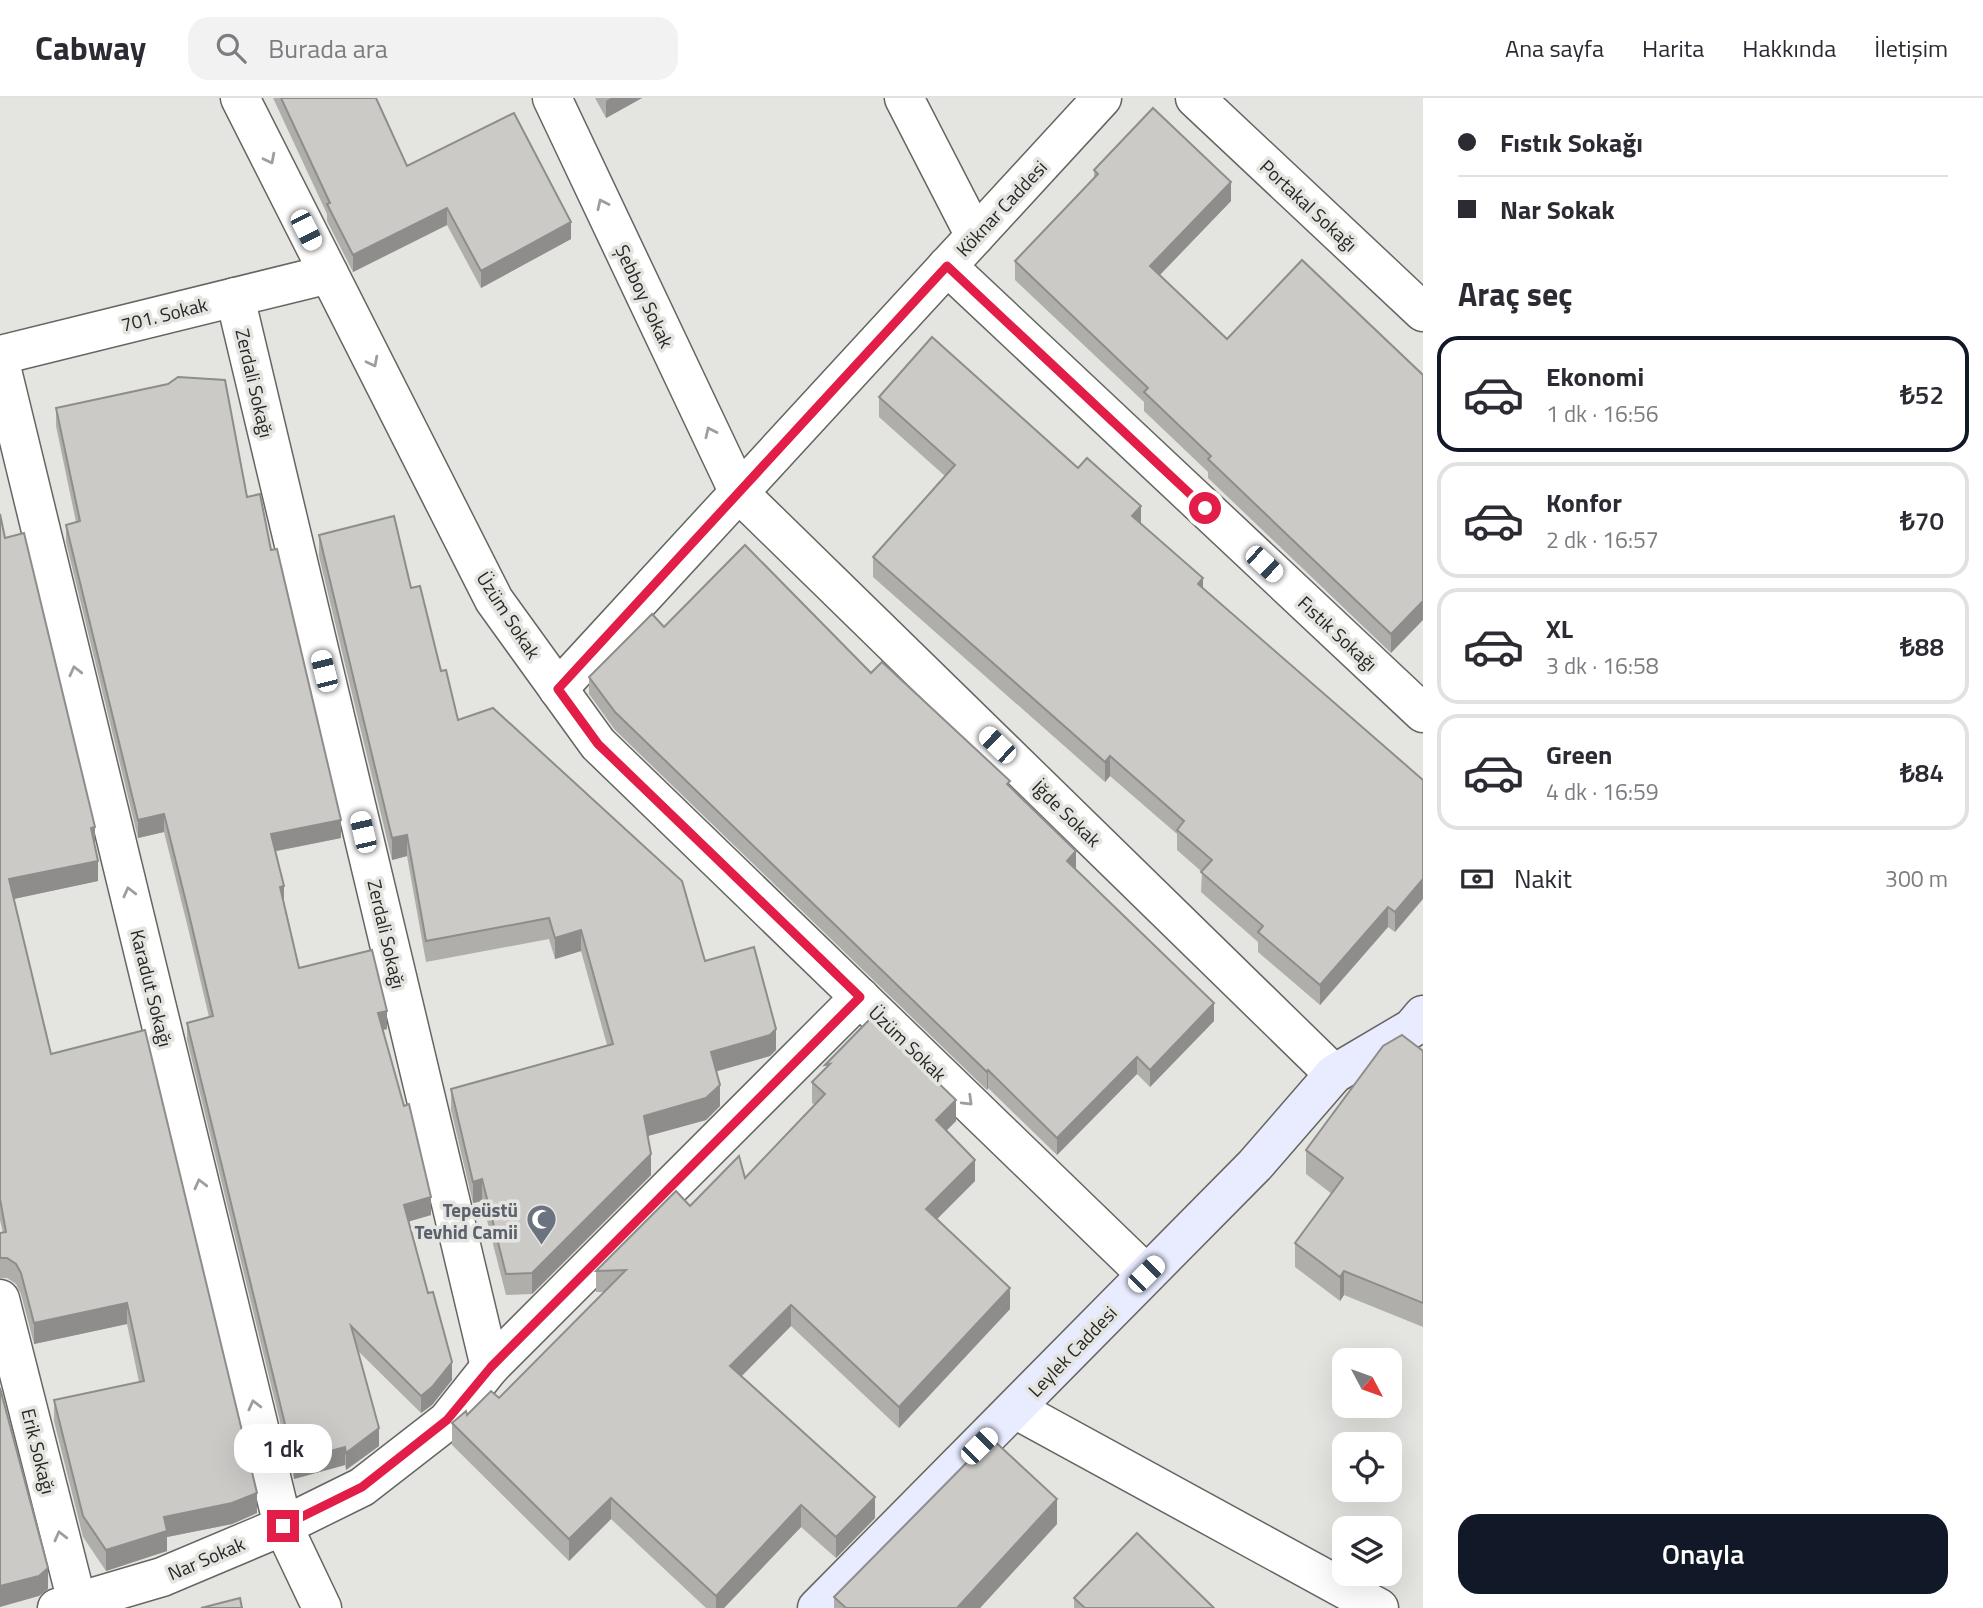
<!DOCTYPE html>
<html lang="tr">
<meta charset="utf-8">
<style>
:root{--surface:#fff;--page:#f2f2f3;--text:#2b2b33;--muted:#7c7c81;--line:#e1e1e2;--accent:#111827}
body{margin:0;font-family:"Titillium Web",sans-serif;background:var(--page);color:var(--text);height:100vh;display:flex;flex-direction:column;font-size:26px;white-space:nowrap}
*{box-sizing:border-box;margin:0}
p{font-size:23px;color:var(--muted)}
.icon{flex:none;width:38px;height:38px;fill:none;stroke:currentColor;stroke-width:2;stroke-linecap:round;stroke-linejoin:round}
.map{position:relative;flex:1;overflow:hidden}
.sheet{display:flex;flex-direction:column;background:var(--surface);width:560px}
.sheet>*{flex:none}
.banner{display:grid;align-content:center;height:154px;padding:0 35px;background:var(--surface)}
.needle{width:46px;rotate:131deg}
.fabs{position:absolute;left:1332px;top:1250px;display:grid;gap:14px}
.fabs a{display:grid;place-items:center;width:70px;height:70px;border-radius:14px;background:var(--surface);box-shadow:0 7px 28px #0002;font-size:35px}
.end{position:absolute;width:32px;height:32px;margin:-16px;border:9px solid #e11d48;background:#fff;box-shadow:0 0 0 4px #fff}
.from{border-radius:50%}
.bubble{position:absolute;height:49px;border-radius:21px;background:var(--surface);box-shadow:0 7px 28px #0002;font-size:23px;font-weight:600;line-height:49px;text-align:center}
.car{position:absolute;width:21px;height:42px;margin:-21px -10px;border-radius:9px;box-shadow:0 0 5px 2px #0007;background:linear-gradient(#fff 24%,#345 0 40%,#fff 0 76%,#345 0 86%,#fff 0)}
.banner b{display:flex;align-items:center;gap:24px;height:66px;font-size:26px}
.banner b+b{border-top:2px solid var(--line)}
.banner i{width:18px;height:18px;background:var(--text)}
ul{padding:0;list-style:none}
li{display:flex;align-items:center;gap:21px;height:116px;margin:0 14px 10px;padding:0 21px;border:4px solid var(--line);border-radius:21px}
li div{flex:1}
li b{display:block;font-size:26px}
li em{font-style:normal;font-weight:600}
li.selected{border-color:var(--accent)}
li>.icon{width:63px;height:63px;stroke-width:1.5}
h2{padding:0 35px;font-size:32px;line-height:84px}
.pay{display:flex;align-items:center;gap:18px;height:77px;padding:0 35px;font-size:26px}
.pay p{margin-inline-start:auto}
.action{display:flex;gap:14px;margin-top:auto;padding:14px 35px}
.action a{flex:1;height:80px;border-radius:21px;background:var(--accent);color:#fff;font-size:28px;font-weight:600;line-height:80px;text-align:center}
header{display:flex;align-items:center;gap:42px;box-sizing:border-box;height:98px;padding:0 35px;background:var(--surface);border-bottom:2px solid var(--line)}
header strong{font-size:33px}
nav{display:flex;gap:38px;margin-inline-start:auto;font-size:24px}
.search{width:490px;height:63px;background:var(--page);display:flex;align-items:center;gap:18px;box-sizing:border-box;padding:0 24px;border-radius:21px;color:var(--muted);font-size:26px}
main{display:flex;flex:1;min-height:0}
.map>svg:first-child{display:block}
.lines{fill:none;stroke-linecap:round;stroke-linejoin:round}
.street-casing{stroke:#656562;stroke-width:41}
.secondary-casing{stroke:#656562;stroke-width:41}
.street{stroke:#fff;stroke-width:38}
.secondary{stroke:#e9ecff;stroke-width:38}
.wall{fill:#afaeab}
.shaded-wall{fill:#8e8d8b}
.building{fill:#cbcac7;stroke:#8e8d8b;stroke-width:2}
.oneway{stroke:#9e9e9d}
.route{stroke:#e11d48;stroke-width:9}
.labels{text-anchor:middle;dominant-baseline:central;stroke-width:7;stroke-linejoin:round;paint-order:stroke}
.street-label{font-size:19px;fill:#272725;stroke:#e4e4e0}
.worship-label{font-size:19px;font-weight:bold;fill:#5b616d;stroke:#e4e4e0;text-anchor:end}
</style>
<header>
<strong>Cabway</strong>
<div class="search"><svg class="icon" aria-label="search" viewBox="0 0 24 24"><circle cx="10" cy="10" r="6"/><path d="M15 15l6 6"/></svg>Burada ara</div>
<nav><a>Ana sayfa</a><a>Harita</a><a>Hakkında</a><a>İletişim</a></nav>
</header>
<main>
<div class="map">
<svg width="1423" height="1510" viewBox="0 0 1423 1510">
<rect width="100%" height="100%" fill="#e4e4e0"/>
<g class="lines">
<defs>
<g id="street">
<path d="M 240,0 L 494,502 L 598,646 L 1146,1176"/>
<path d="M 552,0 L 739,395 L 1334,976"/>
<path d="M 904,0 L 975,138"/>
<path d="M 1195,0 L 1423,214"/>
<path d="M 947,168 L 1423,615"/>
<path d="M 235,199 L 490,1269"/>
<path d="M 0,257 L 329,176"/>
<path d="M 0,264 L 283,1428 L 322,1510"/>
<path d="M 558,591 L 1102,0"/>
<path d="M 0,1201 L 77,1504"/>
<path d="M 1015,1311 L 1379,1510"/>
<path d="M 57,1510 L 162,1479 L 283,1428 L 362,1389 L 447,1323 L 490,1269 L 860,899"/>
</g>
<path id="secondary" d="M 817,1510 L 1255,1067 L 1334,976 L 1412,930 L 1423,917"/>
</defs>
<use href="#street" class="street-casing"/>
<use href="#secondary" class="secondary-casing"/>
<use href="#street" class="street"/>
<use href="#secondary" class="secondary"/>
</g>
<g class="wall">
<path d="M 273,0 L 376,0 L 407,68 L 571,141 L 481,190 L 447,127 L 353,174 L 327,123 L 327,116 Z"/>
<path d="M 595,0 L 642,0 L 606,20 Z"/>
<path d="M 1094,72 L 1231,103 L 1160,177 L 1227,241 L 1423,277 L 1391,555 L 1208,380 L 1208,374 L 1144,313 L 1144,304 L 1015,182 L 1015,163 L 1094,80 Z"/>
<path d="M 879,299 L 1078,370 L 1141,426 L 1203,491 L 1423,682 L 1395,834 L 1388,829 L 1320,907 L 1258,854 L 1258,844 L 1201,794 L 1202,774 L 1177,752 L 1177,736 L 1110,678 L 1105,684 L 873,479 L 873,459 L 945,378 L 879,319 Z"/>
<path d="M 56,310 L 247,399 L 271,452 L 341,740 L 276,753 L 284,806 L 299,870 L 387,931 L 383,932 L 431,1117 L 409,1123 L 452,1282 L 432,1307 L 421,1315 L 358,1253 L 379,1348 L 346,1372 L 345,1367 L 294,1381 L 187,942 L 187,925 L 209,919 L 188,830 L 164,734 L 138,740 L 66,444 L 66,427 L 76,424 L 56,328 Z"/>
<path d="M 0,416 L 5,440 L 95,749 L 98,783 L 13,801 L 51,956 L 257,1415 L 232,1426 L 167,1439 L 167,1453 L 106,1473 L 83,1439 L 54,1323 L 54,1302 L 139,1284 L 127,1226 L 34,1246 L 21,1196 L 16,1186 L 7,1180 L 0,1180 L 0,1135 L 3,1135 L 0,1122 Z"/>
<path d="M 319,437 L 411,490 L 441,573 L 458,622 L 705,863 L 776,952 L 770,958 L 716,973 L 720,1008 L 706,1022 L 648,1038 L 651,1077 L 532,1196 L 506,1197 L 482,1103 L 473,1105 L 451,1012 L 451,991 L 607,947 L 581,853 L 555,861 L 549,841 L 426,864 L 407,758 L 392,762 L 319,458 Z"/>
<path d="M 664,529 L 871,575 L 1010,690 L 1076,770 L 1075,771 L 1214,923 L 1150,989 L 1137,976 L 1057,1057 L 988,990 L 987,992 L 615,632 L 589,596 L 589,579 Z"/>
<path d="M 1423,953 L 1423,1229 L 1344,1197 L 1340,1203 L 1295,1169 L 1295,1145 L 1332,1096 L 1306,1076 L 1306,1052 Z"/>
<path d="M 812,984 L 956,1023 L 946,1033 L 975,1083 L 937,1121 L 1010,1211 L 899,1330 L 791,1228 L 741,1278 L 875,1420 L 836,1460 L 801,1429 L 724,1510 L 706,1510 L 611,1421 L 569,1463 L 452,1347 L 452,1325 L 499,1300 L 604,1194 L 596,1194 L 596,1173 L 690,1108 L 745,1080 L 815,1007 L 812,1005 Z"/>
<path d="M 1057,1426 L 980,1510 L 834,1510 L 834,1499 Z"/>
<path d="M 1074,1500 L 1214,1510 L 1074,1510 Z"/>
</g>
<g class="shaded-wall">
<path d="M 611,0 L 642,0 L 606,20 L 606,3 Z"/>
<path d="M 1231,84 L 1231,103 L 1150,187 L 1150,168 Z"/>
<path d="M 447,110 L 447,127 L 353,174 L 353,157 Z"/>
<path d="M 571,124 L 571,141 L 481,190 L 481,173 Z"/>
<path d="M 1141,408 L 1141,428 L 1132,418 Z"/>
<path d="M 1203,480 L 1203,500 L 1198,486 Z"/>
<path d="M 1423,503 L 1423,522 L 1391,555 L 1391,536 Z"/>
<path d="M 1110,658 L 1110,678 L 1105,684 L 1105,664 Z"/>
<path d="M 164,716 L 164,734 L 138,740 L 138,722 Z"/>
<path d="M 341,722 L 341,740 L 271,754 L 271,736 Z"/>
<path d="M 95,729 L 95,749 L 91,750 L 91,730 Z"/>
<path d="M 407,737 L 407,758 L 392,762 L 392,740 Z"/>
<path d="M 1076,753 L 1076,770 L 1067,780 L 1067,763 Z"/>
<path d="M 98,763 L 98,783 L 9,802 L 9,781 Z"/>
<path d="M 1423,781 L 1423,801 L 1395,834 L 1395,814 Z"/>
<path d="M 284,788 L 284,806 L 280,789 Z"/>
<path d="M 1388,809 L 1388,829 L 1320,907 L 1320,887 Z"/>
<path d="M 581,832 L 581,853 L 555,861 L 555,840 Z"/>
<path d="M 1214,905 L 1214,923 L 1150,989 L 1150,972 Z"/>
<path d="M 387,913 L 387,931 L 378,933 L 378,915 Z"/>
<path d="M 776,931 L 776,952 L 770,958 L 711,975 L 711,954 Z"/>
<path d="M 1137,959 L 1137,976 L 1057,1057 L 1057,1040 Z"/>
<path d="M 988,972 L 988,990 L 987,992 L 987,974 Z"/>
<path d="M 720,987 L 720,1008 L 706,1022 L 644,1039 L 644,1018 Z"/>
<path d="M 956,1002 L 956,1023 L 936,1043 L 936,1022 Z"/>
<path d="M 651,1056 L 651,1077 L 532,1196 L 532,1175 Z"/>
<path d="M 975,1062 L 975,1083 L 926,1132 L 926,1111 Z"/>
<path d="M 482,1081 L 482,1103 L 473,1105 L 473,1084 Z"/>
<path d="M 431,1099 L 431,1117 L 404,1125 L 404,1107 Z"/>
<path d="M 1344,1173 L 1344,1197 L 1340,1203 L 1340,1179 Z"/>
<path d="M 1010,1190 L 1010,1211 L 899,1330 L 899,1309 Z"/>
<path d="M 127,1205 L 127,1226 L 34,1246 L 34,1225 Z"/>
<path d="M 791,1207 L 791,1228 L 730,1290 L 730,1268 Z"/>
<path d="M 452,1264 L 452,1282 L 432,1307 L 421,1315 L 421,1298 Z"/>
<path d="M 379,1330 L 379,1348 L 346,1372 L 346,1355 Z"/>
<path d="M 345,1349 L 345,1367 L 294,1381 L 294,1363 Z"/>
<path d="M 257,1395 L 257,1415 L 232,1426 L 167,1439 L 167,1453 L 106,1473 L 106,1452 L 164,1419 Z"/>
<path d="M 875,1399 L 875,1420 L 836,1460 L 836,1439 Z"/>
<path d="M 611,1400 L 611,1421 L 569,1463 L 569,1441 Z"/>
<path d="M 1057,1401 L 1057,1426 L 980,1510 L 957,1510 Z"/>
<path d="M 801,1407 L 801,1429 L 724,1510 L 716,1510 L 716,1498 Z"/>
<path d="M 48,1470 L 48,1491 L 39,1498 L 0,1509 L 0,1488 Z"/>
</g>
<g class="building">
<path d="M 281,0 L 376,0 L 407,68 L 514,15 L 571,124 L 481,173 L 447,110 L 353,157 L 327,106 L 330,105 Z"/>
<path d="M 1153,10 L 1231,84 L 1150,168 L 1227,241 L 1302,162 L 1423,277 L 1423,503 L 1391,536 L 1208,361 L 1211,358 L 1144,294 L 1148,290 L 1015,163 L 1098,76 L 1094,72 Z"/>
<path d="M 932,239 L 1078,370 L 1087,360 L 1141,408 L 1132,418 L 1203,480 L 1198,486 L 1423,682 L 1423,781 L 1395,814 L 1388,809 L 1320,887 L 1258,834 L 1263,828 L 1201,774 L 1212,762 L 1177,732 L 1184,723 L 1110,658 L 1105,664 L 873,459 L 955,367 L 879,299 Z"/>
<path d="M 178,279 L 225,282 L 247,399 L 260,396 L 271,452 L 277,451 L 341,722 L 271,736 L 284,788 L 280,789 L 299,870 L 372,852 L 387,913 L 378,915 L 404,1008 L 409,1006 L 431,1099 L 404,1107 L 428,1195 L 433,1194 L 452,1264 L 432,1289 L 421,1298 L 351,1228 L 379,1330 L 346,1355 L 345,1349 L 294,1363 L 187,925 L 213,918 L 188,812 L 164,716 L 138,722 L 66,427 L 80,423 L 56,310 L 168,286 Z"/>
<path d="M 0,416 L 5,440 L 24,435 L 95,729 L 91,730 L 98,763 L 9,781 L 51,956 L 145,932 L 257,1395 L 232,1405 L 164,1419 L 167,1433 L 106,1452 L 83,1418 L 54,1302 L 144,1283 L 127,1205 L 34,1225 L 21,1175 L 16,1166 L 7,1160 L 0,1160 L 0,1135 L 6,1134 L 0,1101 Z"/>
<path d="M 394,418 L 411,490 L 420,488 L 441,573 L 446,572 L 458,622 L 493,610 L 682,783 L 705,863 L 754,849 L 776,931 L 770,937 L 711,954 L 720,987 L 706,1000 L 644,1018 L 651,1056 L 532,1175 L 506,1176 L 482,1081 L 473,1084 L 451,991 L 613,946 L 581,832 L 555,840 L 549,820 L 426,843 L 407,737 L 392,740 L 319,437 Z"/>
<path d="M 745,447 L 871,575 L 882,564 L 1010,683 L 1007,686 L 1076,753 L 1067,763 L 1214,905 L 1150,972 L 1137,959 L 1057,1040 L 988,972 L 987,974 L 615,614 L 589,579 L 652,516 L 664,529 Z"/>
<path d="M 871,920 L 956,1002 L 936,1022 L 975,1062 L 926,1111 L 1010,1190 L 899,1309 L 791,1207 L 730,1268 L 875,1399 L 836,1439 L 801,1407 L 716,1498 L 611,1400 L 569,1441 L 452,1325 L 466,1313 L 467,1317 L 491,1293 L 499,1300 L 626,1172 L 596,1173 L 676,1093 L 690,1108 L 739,1058 L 745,1080 L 825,996 L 812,984 L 830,966 L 825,967 Z"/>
<path d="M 1402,937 L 1423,953 L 1423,1205 L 1344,1173 L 1340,1179 L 1295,1145 L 1343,1080 L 1306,1052 L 1383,948 Z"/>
<path d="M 0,1290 L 48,1470 L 39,1478 L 0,1488 Z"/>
<path d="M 991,1340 L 1057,1401 L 957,1510 L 846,1510 L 834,1499 Z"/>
<path d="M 1137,1435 L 1214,1510 L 1085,1510 L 1074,1500 Z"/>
<path d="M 240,1500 L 242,1510 L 201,1510 Z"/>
</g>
<defs><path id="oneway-chevron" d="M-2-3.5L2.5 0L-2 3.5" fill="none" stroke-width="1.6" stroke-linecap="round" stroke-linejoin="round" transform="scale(1.75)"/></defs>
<g class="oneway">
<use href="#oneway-chevron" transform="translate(270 61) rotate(63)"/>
<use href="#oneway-chevron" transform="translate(602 106) rotate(-115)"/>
<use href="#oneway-chevron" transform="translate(373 264) rotate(63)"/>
<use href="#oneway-chevron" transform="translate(710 334) rotate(-115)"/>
<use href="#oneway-chevron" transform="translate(75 573) rotate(-104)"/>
<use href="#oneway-chevron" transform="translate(129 794) rotate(-104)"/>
<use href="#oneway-chevron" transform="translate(968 1003) rotate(44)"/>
<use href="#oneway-chevron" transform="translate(200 1086) rotate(-104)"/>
<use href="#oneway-chevron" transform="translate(254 1307) rotate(-104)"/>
<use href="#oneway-chevron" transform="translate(60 1438) rotate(-104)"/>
</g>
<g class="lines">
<path class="route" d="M 283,1428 L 362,1389 L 447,1322 L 491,1269 L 860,899 L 598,646 L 558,591 L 947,168 L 1205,410"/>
</g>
<defs>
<symbol id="mosque-pin" viewBox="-11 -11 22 30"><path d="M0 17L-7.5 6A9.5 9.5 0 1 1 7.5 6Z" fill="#6b7280" stroke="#e4e4e0"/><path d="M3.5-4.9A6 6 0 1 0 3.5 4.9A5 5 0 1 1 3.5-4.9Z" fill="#fff"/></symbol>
</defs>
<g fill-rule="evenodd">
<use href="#mosque-pin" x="524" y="1104" width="35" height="47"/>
</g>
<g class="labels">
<g class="street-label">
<text transform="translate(1309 107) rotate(43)">Portakal Sokağı</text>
<text transform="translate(1001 110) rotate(-47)">Köknar Caddesi</text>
<text transform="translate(645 198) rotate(65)">Şebboy Sokak</text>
<text transform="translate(164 216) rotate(-14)">701. Sokak</text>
<text transform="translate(255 285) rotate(77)">Zerdali Sokağı</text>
<text transform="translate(509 517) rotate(57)">Üzüm Sokak</text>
<text transform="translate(1338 535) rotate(43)">Fıstık Sokağı</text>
<text transform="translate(1067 715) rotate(44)">İğde Sokak</text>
<text transform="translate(387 836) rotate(77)">Zerdali Sokağı</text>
<text transform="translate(152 890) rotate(76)">Karadut Sokağı</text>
<text transform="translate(908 945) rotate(44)">Üzüm Sokak</text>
<text transform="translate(1072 1253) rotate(-46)">Leylek Caddesi</text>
<text transform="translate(39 1353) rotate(76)">Erik Sokağı</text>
<text transform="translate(206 1460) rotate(-23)">Nar Sokak</text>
</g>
<g class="worship-label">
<text x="518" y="1111">Tepeüstü<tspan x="518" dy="22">Tevhid Camii</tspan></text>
</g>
</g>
</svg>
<div class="fabs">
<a><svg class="needle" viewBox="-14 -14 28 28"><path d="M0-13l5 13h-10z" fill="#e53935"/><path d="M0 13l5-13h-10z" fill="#7c7c81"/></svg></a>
<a><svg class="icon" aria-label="locate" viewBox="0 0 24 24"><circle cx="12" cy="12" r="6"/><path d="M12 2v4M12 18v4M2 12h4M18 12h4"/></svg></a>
<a><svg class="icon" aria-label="layers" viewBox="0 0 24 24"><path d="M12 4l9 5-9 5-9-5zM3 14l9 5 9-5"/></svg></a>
</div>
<i class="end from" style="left:1205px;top:410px"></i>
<i class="end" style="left:283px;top:1428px"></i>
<div class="bubble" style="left:234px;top:1326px;width:98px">1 dk</div>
<i class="car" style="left:306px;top:132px;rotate:153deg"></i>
<i class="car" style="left:1264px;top:466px;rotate:133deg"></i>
<i class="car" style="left:324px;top:573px;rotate:346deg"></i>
<i class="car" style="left:997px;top:647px;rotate:314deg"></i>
<i class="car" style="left:363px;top:734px;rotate:347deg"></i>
<i class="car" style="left:1146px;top:1176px;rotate:45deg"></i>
<i class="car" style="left:979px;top:1348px;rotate:45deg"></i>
</div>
<section class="sheet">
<div class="banner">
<b><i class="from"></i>Fıstık Sokağı</b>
<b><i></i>Nar Sokak</b>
</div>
<h2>Araç seç</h2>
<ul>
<li class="selected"><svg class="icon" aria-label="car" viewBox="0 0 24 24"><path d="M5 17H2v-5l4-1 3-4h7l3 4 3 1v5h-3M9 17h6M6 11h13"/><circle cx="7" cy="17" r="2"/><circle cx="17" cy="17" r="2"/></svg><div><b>Ekonomi</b><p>1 dk · 16:56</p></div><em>₺52</em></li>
<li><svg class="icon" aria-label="car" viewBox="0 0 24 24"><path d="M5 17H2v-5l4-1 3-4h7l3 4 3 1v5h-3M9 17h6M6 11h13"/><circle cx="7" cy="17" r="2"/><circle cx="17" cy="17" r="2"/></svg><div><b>Konfor</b><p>2 dk · 16:57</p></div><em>₺70</em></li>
<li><svg class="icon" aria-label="car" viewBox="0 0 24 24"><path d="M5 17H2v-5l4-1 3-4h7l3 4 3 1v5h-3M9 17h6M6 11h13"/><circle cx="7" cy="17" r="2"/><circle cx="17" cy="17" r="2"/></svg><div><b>XL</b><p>3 dk · 16:58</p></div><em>₺88</em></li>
<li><svg class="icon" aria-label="car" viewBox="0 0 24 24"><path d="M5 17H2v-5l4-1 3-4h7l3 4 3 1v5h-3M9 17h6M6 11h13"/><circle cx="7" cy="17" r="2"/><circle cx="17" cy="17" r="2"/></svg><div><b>Green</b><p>4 dk · 16:59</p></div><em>₺84</em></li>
</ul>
<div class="pay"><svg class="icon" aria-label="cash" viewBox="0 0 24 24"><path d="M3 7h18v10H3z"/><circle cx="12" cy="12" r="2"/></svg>Nakit<p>300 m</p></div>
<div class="action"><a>Onayla</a></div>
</section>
</main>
